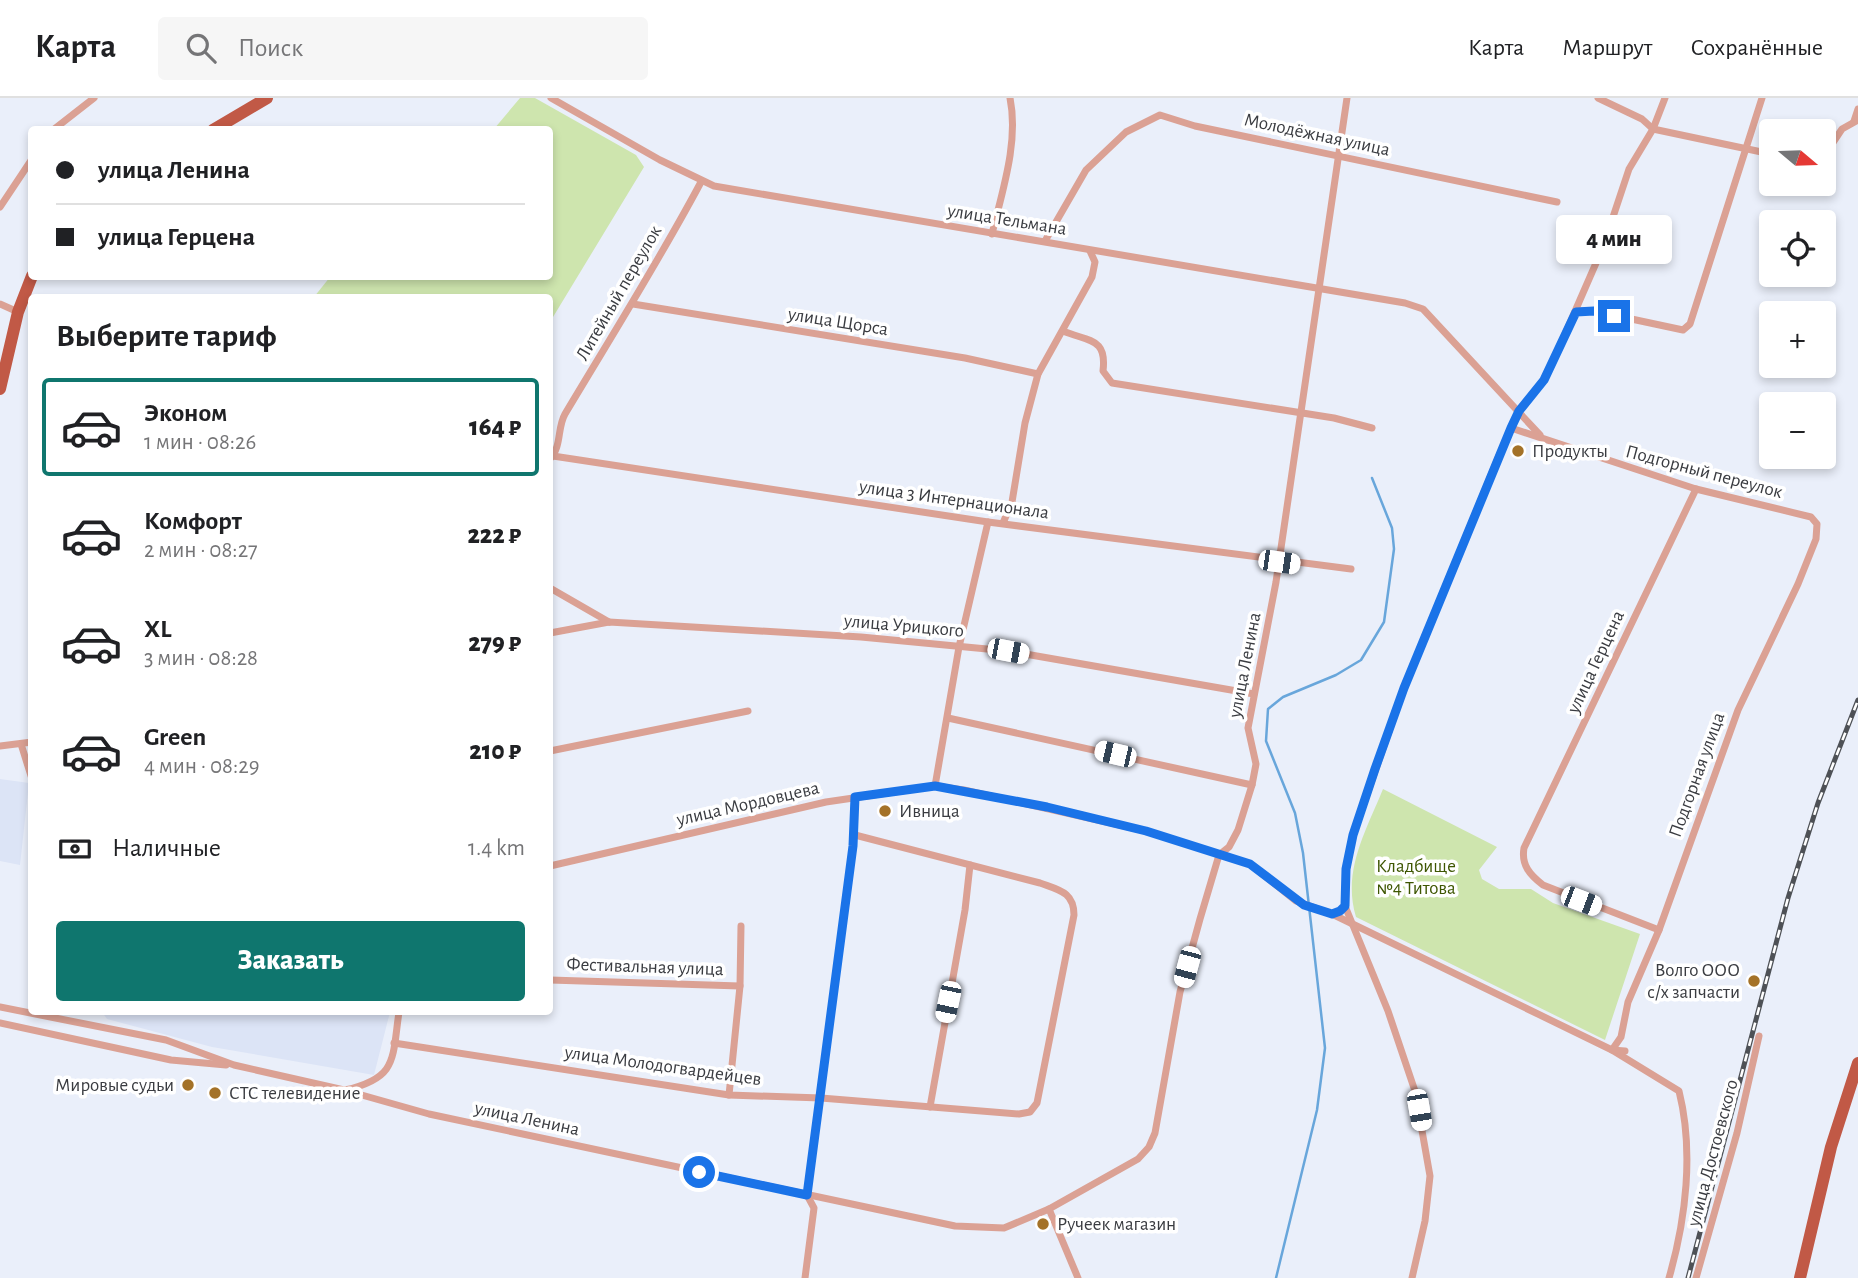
<!DOCTYPE html>
<html lang="ru">
<meta charset="utf-8">
<style>
:root{--surface:#fff;--page:#f6f6f6;--text:#202124;--muted:#757577;--line:#e0e0e0;--accent:#0f766e}
body{margin:0;font-family:"Alegreya Sans",sans-serif;background:var(--page);color:var(--text);height:100vh;display:flex;flex-direction:column;font-size:26px;white-space:nowrap}
*{box-sizing:border-box;margin:0}
p{font-size:23px;color:var(--muted)}
.icon{flex:none;width:38px;height:38px;fill:none;stroke:currentColor;stroke-width:2;stroke-linecap:round;stroke-linejoin:round}
.map{position:relative;flex:1;overflow:hidden}
.side{position:absolute;left:28px;top:196px;width:525px;height:721px;display:flex;flex-direction:column;background:var(--surface);border-radius:7px;box-shadow:0 4px 10px #0003}
.side>*{flex:none}
.top-card{position:absolute;left:28px;top:28px;width:525px;height:154px;border-radius:7px;box-shadow:0 4px 10px #0003;display:grid;align-content:center;height:154px;padding:0 28px;background:var(--surface)}
.needle{width:46px;rotate:109deg}
.tools{position:absolute;left:1759px;top:21px;display:grid;gap:14px}
.tools a{display:grid;place-items:center;width:77px;height:77px;border-radius:7px;background:var(--surface);box-shadow:0 4px 10px #0003;font-size:35px}
.end{position:absolute;width:32px;height:32px;margin:-16px;border:9px solid #1a73e8;background:#fff;box-shadow:0 0 0 4px #fff}
.from{border-radius:50%}
.bubble{position:absolute;height:49px;border-radius:7px;background:var(--surface);box-shadow:0 4px 10px #0003;font-size:23px;font-weight:800;line-height:49px;text-align:center}
.car{position:absolute;width:21px;height:42px;margin:-21px -10px;border-radius:9px;box-shadow:0 0 5px 2px #0007;background:linear-gradient(#fff 24%,#345 0 40%,#fff 0 76%,#345 0 86%,#fff 0)}
.top-card b{display:flex;align-items:center;gap:24px;height:66px;font-size:26px}
.top-card b+b{border-top:2px solid var(--line)}
.top-card i{width:18px;height:18px;background:var(--text)}
ul{padding:0;list-style:none}
li{display:flex;align-items:center;gap:21px;height:98px;margin:0 14px 10px;padding:0 14px;border:4px solid transparent;border-radius:7px}
li div{flex:1}
li b{display:block;font-size:26px}
li em{font-style:normal;font-weight:800}
li.active{border-color:var(--accent)}
li>.icon{width:63px;height:63px;stroke-width:1.5}
h2{padding:0 28px;font-size:32px;line-height:84px}
.pay{display:flex;align-items:center;gap:18px;height:77px;padding:0 28px;font-size:26px}
.pay p{margin-inline-start:auto}
.cta{display:flex;gap:14px;margin-top:auto;padding:14px 28px}
.cta a{flex:1;height:80px;border-radius:7px;background:var(--accent);color:#fff;font-size:28px;font-weight:800;line-height:80px;text-align:center}
header{display:flex;align-items:center;gap:42px;box-sizing:border-box;height:98px;padding:0 35px;background:var(--surface);border-bottom:2px solid var(--line)}
header strong{font-size:33px}
nav{display:flex;gap:38px;margin-inline-start:auto;font-size:24px}
.search{width:490px;height:63px;background:var(--page);display:flex;align-items:center;gap:18px;box-sizing:border-box;padding:0 24px;border-radius:7px;color:var(--muted);font-size:26px}
.map>svg:first-child{display:block}
.built{fill:#dce4f6}
.green{fill:#cee5ae}
.lines{fill:none;stroke-linecap:round;stroke-linejoin:round}
.stream{stroke:#68a6db;stroke-width:2.5}
.minor{stroke:#dba194;stroke-width:7}
.primary{stroke:#c15946;stroke-width:12}
.rail-casing{stroke:#4e5156;stroke-width:5}
.rail{stroke:#fff;stroke-width:2.5;stroke-dasharray:8;stroke-linecap:butt}
.route{stroke:#1a73e8;stroke-width:9}
.poi-dot{fill:#a47228;stroke:#fff;stroke-width:2.5}
.labels{text-anchor:middle;dominant-baseline:central;stroke-width:7;stroke-linejoin:round;paint-order:stroke}
.street-label{font-size:19px;fill:#3a3c41;stroke:#fff}
.poi-label{font-size:19px;fill:#3a3c41;stroke:#fff;text-anchor:start}
.park-label{font-size:19px;fill:#3e5602;stroke:#fff}
</style>
<header>
<strong>Карта</strong>
<div class="search"><svg class="icon" aria-label="search" viewBox="0 0 24 24"><circle cx="10" cy="10" r="6"/><path d="M15 15l6 6"/></svg>Поиск</div>
<nav><a>Карта</a><a>Маршрут</a><a>Сохранённые</a></nav>
</header>
<div class="map">
<svg width="1858" height="1180" viewBox="0 0 1858 1180">
<rect width="100%" height="100%" fill="#eaeffa"/>
<g class="built">
<path d="M 0,681 L 29,685 L 20,767 L 0,763 Z"/>
<path d="M 102,914 L 390,914 L 374,977 L 212,949 L 107,921 Z"/>
</g>
<g class="green">
<path d="M 520,0 L 535,0 L 636,57 L 644,69 L 550,224 L 550,200 L 314,199 L 330,179 L 550,178 L 550,32 L 494,31 Z"/>
<path d="M 1383,691 L 1497,749 L 1479,772 L 1482,781 L 1499,791 L 1531,791 L 1553,805 L 1640,836 L 1605,942 L 1356,819 C 1342,773 1366,733 1383,691 Z"/>
</g>
<g class="lines">
<path class="stream" d="M 1276,1180 L 1317,1012 L 1325,950 L 1303,755 L 1295,715 L 1266,643 L 1268,611 L 1283,599 L 1336,577 L 1361,562 L 1384,524 L 1394,451 L 1392,430 L 1372,380"/>
<g class="minor">
<path d="M 551,0 L 660,62 L 714,88 L 1405,205 L 1423,211 L 1540,337"/>
<path d="M 1598,0 L 1642,21 L 1653,31 L 1771,56"/>
<path d="M 1854,23 L 1858,11"/>
<path d="M 53,32 L 94,0"/>
<path d="M 1824,58 L 1842,31 L 1858,22"/>
<path d="M 0,109 L 32,61"/>
<path d="M 992,136 C 1002,94 1019,44 1010,0"/>
<path d="M 1045,143 L 1086,72 L 1126,34 L 1160,17 L 1195,28 L 1557,104"/>
<path d="M 0,206 L 18,214"/>
<path d="M 633,206 L 965,260 L 1038,276"/>
<path d="M 1576,213 L 1594,213 L 1683,232 L 1690,226 L 1762,0"/>
<path d="M 1063,233 C 1090,244 1107,240 1103,273 L 1112,285 L 1334,320 L 1372,330"/>
<path d="M 1511,330 L 1696,391 L 1811,419 L 1817,426 L 1816,441 L 1798,486 L 1738,612 L 1659,832 L 1628,904 L 1621,939 L 1612,952 L 1679,993 C 1694,1053 1686,1121 1669,1180"/>
<path d="M 553,358 L 988,424 L 1351,471"/>
<path d="M 550,361 C 562,348 557,330 565,316 C 611,239 659,163 701,84"/>
<path d="M 1003,425 L 1012,404 L 1025,325 L 1038,276 L 1092,179 L 1095,164 L 1090,153"/>
<path d="M 550,490 L 609,524"/>
<path d="M 550,535 L 609,524 L 861,539 L 1008,553 L 1254,596"/>
<path d="M 948,620 L 1252,687"/>
<path d="M 21,646 L 32,681"/>
<path d="M 0,648 L 32,644"/>
<path d="M 550,653 L 748,613"/>
<path d="M 935,688 L 959,549 L 988,424"/>
<path d="M 550,768 L 826,704 L 935,688 L 964,692 L 1146,733 L 1250,766 L 1296,803 L 1332,816 L 1612,952 L 1625,953"/>
<path d="M 1659,832 L 1543,787 C 1530,777 1521,767 1524,750 L 1696,391"/>
<path d="M 550,882 L 740,888"/>
<path d="M 0,909 L 166,942 L 234,967 L 344,992 L 429,1016 L 955,1128 L 1004,1130 L 1049,1111 L 1138,1061 L 1149,1049 L 1155,1035 L 1180,894 L 1200,821 L 1219,757 L 1229,749 L 1238,732 L 1252,687 L 1256,666 L 1248,630 L 1276,484 L 1347,0"/>
<path d="M 0,925 L 171,962 L 226,967"/>
<path d="M 394,945 L 729,997 L 821,1000 L 1019,1016 L 1030,1014 L 1037,1005 L 1074,817 C 1074,794 1059,792 1040,785 L 855,737"/>
<path d="M 345,992 C 398,980 392,961 399,914"/>
<path d="M 729,997 L 740,888 L 741,828"/>
<path d="M 930,1009 L 965,812 L 970,767"/>
<path d="M 1049,1111 L 1078,1180"/>
<path d="M 805,1180 L 814,1110 L 807,1097 L 853,748 L 855,699"/>
<path d="M 1412,1180 L 1425,1123 L 1430,1078 L 1415,993 L 1388,913 L 1345,808 L 1346,771 L 1353,737 L 1404,590 L 1498,360 L 1519,313 L 1544,282 L 1559,250 L 1603,149 L 1629,71 L 1653,31 L 1665,0"/>
<path d="M 1696,1180 L 1737,1035 L 1759,938"/>
</g>
<g class="primary">
<path d="M 213,32 L 267,0"/>
<path d="M 0,291 L 18,214 L 32,178"/>
<path d="M 1800,1180 L 1831,1049 L 1858,965"/>
</g>
<defs>
<path id="rail" d="M 1688,1180 L 1788,800 L 1818,705 L 1858,602"/>
</defs>
<use href="#rail" class="rail-casing"/>
<use href="#rail" class="rail"/>
</g>
<g class="lines">
<path class="route" d="M 699,1074 L 807,1097 L 853,748 L 855,699 L 935,688 L 1047,709 L 1146,733 L 1250,766 L 1304,807 L 1332,816 L 1340,813 L 1345,808 L 1346,771 L 1353,737 L 1375,671 L 1404,590 L 1511,330 L 1519,313 L 1544,282 L 1576,214 L 1594,213 L 1614,218"/>
</g>
<g class="poi-dot">
<circle cx="1518" cy="353" r="7"/>
<circle cx="885" cy="713" r="7"/>
<circle cx="1754" cy="883" r="7"/>
<circle cx="188" cy="987" r="7"/>
<circle cx="215" cy="995" r="7"/>
<circle cx="1043" cy="1126" r="7"/>
</g>
<g class="labels">
<g class="street-label">
<text transform="translate(1317 37) rotate(12)">Молодёжная улица</text>
<text transform="translate(1007 122) rotate(9)">улица Тельмана</text>
<text transform="translate(619 195) rotate(-60)">Литейный переулок</text>
<text transform="translate(838 224) rotate(9)">улица Щорса</text>
<text transform="translate(1704 374) rotate(15)">Подгорный переулок</text>
<text transform="translate(954 402) rotate(8)">улица 3 Интернационала</text>
<text transform="translate(904 528) rotate(5)">улица Урицкого</text>
<text transform="translate(1596 564) rotate(-65)">улица Герцена</text>
<text transform="translate(1245 567) rotate(-79)">улица Ленина</text>
<text transform="translate(1697 677) rotate(-70)">Подгорная улица</text>
<text transform="translate(748 706) rotate(-13)">улица Мордовцева</text>
<text transform="translate(645 869) rotate(2)">Фестивальная улица</text>
<text transform="translate(663 968) rotate(8)">улица Молодогвардейцев</text>
<text transform="translate(527 1021) rotate(12)">улица Ленина</text>
<text transform="translate(1713 1055) rotate(-75)">улица Достоевского</text>
</g>
<g class="poi-label">
<text x="1532" y="353">Продукты</text>
<text x="899" y="713">Ивница</text>
<text x="1740" y="872" text-anchor="end">Волго ООО<tspan x="1740" dy="22">с/х запчасти</tspan></text>
<text x="174" y="987" text-anchor="end">Мировые судьи</text>
<text x="229" y="995">СТС телевидение</text>
<text x="1057" y="1126">Ручеек магазин</text>
</g>
<g class="park-label">
<text x="1416" y="768">Кладбище<tspan x="1416" dy="22">№4 Титова</tspan></text>
</g>
</g>
</svg>
<div class="tools">
<a><svg class="needle" viewBox="-14 -14 28 28"><path d="M0-13l5 13h-10z" fill="#e53935"/><path d="M0 13l5-13h-10z" fill="#757577"/></svg></a>
<a><svg class="icon" aria-label="locate" viewBox="0 0 24 24"><circle cx="12" cy="12" r="6"/><path d="M12 2v4M12 18v4M2 12h4M18 12h4"/></svg></a>
<a>+</a>
<a>−</a>
</div>
<i class="end from" style="left:699px;top:1074px"></i>
<i class="end" style="left:1614px;top:218px"></i>
<div class="bubble" style="left:1556px;top:117px;width:116px">4 мин</div>
<i class="car" style="left:1279px;top:464px;rotate:98deg"></i>
<i class="car" style="left:1008px;top:553px;rotate:101deg"></i>
<i class="car" style="left:1115px;top:656px;rotate:283deg"></i>
<i class="car" style="left:1581px;top:803px;rotate:111deg"></i>
<i class="car" style="left:1187px;top:869px;rotate:195deg"></i>
<i class="car" style="left:948px;top:904px;rotate:192deg"></i>
<i class="car" style="left:1419px;top:1012px;rotate:170deg"></i>
<div class="top-card">
<b><i class="from"></i>улица Ленина</b>
<b><i></i>улица Герцена</b>
</div>
<section class="side">
<h2>Выберите тариф</h2>
<ul>
<li class="active"><svg class="icon" aria-label="car" viewBox="0 0 24 24"><path d="M5 17H2v-5l4-1 3-4h7l3 4 3 1v5h-3M9 17h6M6 11h13"/><circle cx="7" cy="17" r="2"/><circle cx="17" cy="17" r="2"/></svg><div><b>Эконом</b><p>1 мин · 08:26</p></div><em>164 ₽</em></li>
<li><svg class="icon" aria-label="car" viewBox="0 0 24 24"><path d="M5 17H2v-5l4-1 3-4h7l3 4 3 1v5h-3M9 17h6M6 11h13"/><circle cx="7" cy="17" r="2"/><circle cx="17" cy="17" r="2"/></svg><div><b>Комфорт</b><p>2 мин · 08:27</p></div><em>222 ₽</em></li>
<li><svg class="icon" aria-label="car" viewBox="0 0 24 24"><path d="M5 17H2v-5l4-1 3-4h7l3 4 3 1v5h-3M9 17h6M6 11h13"/><circle cx="7" cy="17" r="2"/><circle cx="17" cy="17" r="2"/></svg><div><b>XL</b><p>3 мин · 08:28</p></div><em>279 ₽</em></li>
<li><svg class="icon" aria-label="car" viewBox="0 0 24 24"><path d="M5 17H2v-5l4-1 3-4h7l3 4 3 1v5h-3M9 17h6M6 11h13"/><circle cx="7" cy="17" r="2"/><circle cx="17" cy="17" r="2"/></svg><div><b>Green</b><p>4 мин · 08:29</p></div><em>210 ₽</em></li>
</ul>
<div class="pay"><svg class="icon" aria-label="cash" viewBox="0 0 24 24"><path d="M3 7h18v10H3z"/><circle cx="12" cy="12" r="2"/></svg>Наличные<p>1.4 km</p></div>
<div class="cta"><a>Заказать</a></div>
</section>
</div>
